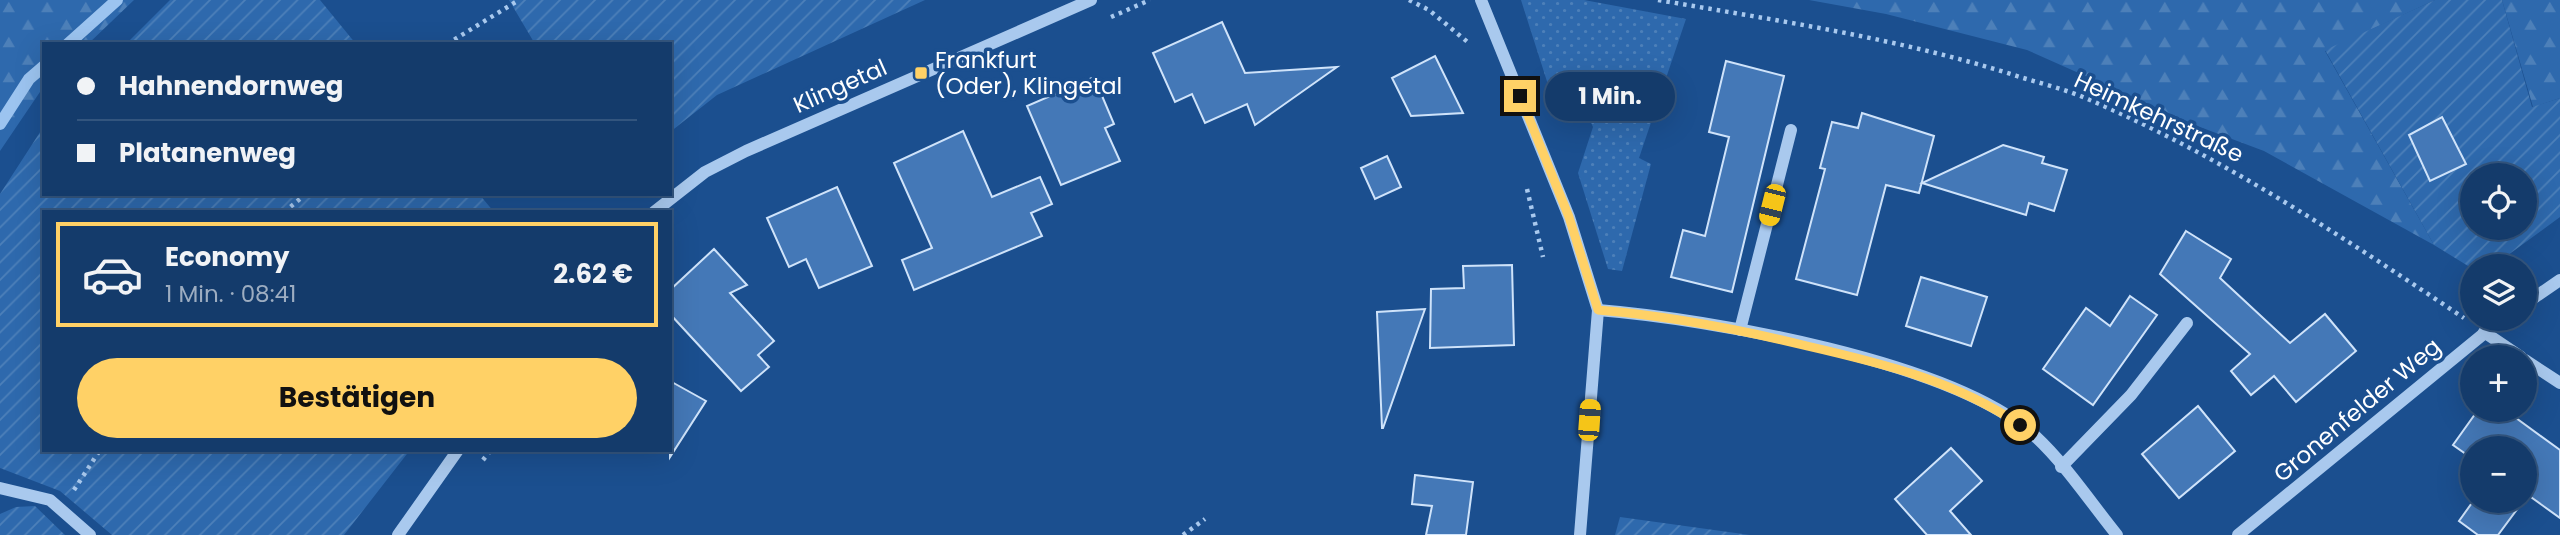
<!DOCTYPE html>
<html lang="de">
<meta charset="utf-8">
<style>
:root{--surface:#143b6b;--page:#1d4271;--text:#f1f3f6;--muted:#9dadc1;--line:#33557e;--accent:#ffd166}
body{margin:0;font-family:Poppins,sans-serif;background:var(--page);color:var(--text);height:100vh;display:flex;flex-direction:column;font-size:26px;white-space:nowrap}
*{box-sizing:border-box;margin:0}
p{font-size:23px;color:var(--muted)}
.icon{flex:none;width:38px;height:38px;fill:none;stroke:currentColor;stroke-width:2;stroke-linecap:round;stroke-linejoin:round}
.map{position:relative;flex:1;overflow:hidden}
.drawer{position:absolute;left:42px;top:210px;width:630px;height:242px;display:flex;flex-direction:column;background:var(--surface);border-radius:0px;box-shadow:0 7px 28px #0002,0 0 0 2px var(--line)}
.drawer>*{flex:none}
.top-card{position:absolute;left:42px;top:42px;width:630px;height:154px;border-radius:0px;box-shadow:0 7px 28px #0002,0 0 0 2px var(--line);display:grid;align-content:center;height:154px;padding:0 35px;background:var(--surface)}
.fabs{position:absolute;left:2460px;top:163px;display:grid;gap:14px}
.fabs a{display:grid;place-items:center;width:77px;height:77px;border-radius:50%;background:var(--surface);box-shadow:0 7px 28px #0002,0 0 0 2px var(--line);font-size:35px}
.end{position:absolute;width:32px;height:32px;margin:-16px;border:9px solid #ffd166;background:#111;box-shadow:0 0 0 4px #111}
.from{border-radius:50%}
.bubble{position:absolute;height:49px;border-radius:24px;background:var(--surface);box-shadow:0 7px 28px #0002,0 0 0 2px var(--line);font-size:23px;font-weight:700;line-height:49px;text-align:center}
.car{position:absolute;width:21px;height:42px;margin:-21px -10px;border-radius:9px;box-shadow:0 0 5px 2px #0007;background:linear-gradient(#f5c518 24%,#345 0 40%,#f5c518 0 76%,#345 0 86%,#f5c518 0)}
.top-card b{display:flex;align-items:center;gap:24px;height:66px;font-size:26px}
.top-card b+b{border-top:2px solid var(--line)}
.top-card i{width:18px;height:18px;background:var(--text)}
ul{padding:12px 0 0;list-style:none}
li{display:flex;align-items:center;gap:21px;height:105px;margin:0 14px 10px;padding:0 21px;border:4px solid var(--line);border-radius:0px}
li div{flex:1}
li b{display:block;font-size:26px}
li em{font-style:normal;font-weight:700}
li.on{border-color:var(--accent)}
li>.icon{width:63px;height:63px;stroke-width:1.5}
.cta{display:flex;gap:14px;margin-top:auto;padding:14px 35px}
.cta a{flex:1;height:80px;border-radius:42px;background:var(--accent);color:#111;font-size:28px;font-weight:700;line-height:80px;text-align:center}
.map>svg:first-child{display:block}
.grass{fill:url(#grass-dots)}
.forest{fill:url(#forest-firs)}
.garden{fill:url(#garden-furrows);fill-rule:evenodd}
.lines{fill:none;stroke-linecap:round;stroke-linejoin:round}
.stream{stroke:#9cc4f0;stroke-width:12}
.building{fill:#4478b7;stroke:#cfe3fa;stroke-width:2}
.path{stroke:#a9c9ee;stroke-width:4.5;stroke-dasharray:3.5 5;stroke-linecap:butt}
.minor{stroke:#a9c9ee;stroke-width:12}
.route{stroke:#ffd166;stroke-width:9}
.poi-dot{fill:#ffd166;stroke:#1b4f8f;stroke-width:2.5}
.labels{text-anchor:middle;dominant-baseline:central;stroke-width:7;stroke-linejoin:round;paint-order:stroke}
.poi-label{font-size:23px;fill:#fff;stroke:#1b4f8f;text-anchor:start}
.street-label{font-size:23px;fill:#fff;stroke:#1b4f8f}
</style>
<div class="map">
<svg width="2560" height="535" viewBox="0 0 2560 535">
<defs>
<pattern id="grass-dots" width="8" height="8" patternUnits="userSpaceOnUse" patternTransform="scale(1.75)"><rect width="8" height="8" fill="#2e69ad"/><path d="M2 2h.1M6 6h.1" fill="none" stroke="#4d80b9" stroke-width="1.8" stroke-linecap="round"/></pattern>
<pattern id="forest-firs" width="22" height="20" patternUnits="userSpaceOnUse" patternTransform="scale(1.75)"><rect width="22" height="20" fill="#2e69ad"/><path d="M5 1l3.5 6h-7zM16 11l3.5 6h-7z" fill="#4d80b9"/></pattern>
<pattern id="garden-furrows" width="10" height="10" patternUnits="userSpaceOnUse" patternTransform="scale(1.75)"><rect width="10" height="10" fill="#2e69ad"/><path d="M-1 1l2-2M0 10L10 0M9 11l2-2" fill="none" stroke="#4d80b9"/></pattern>
</defs>
<rect width="100%" height="100%" fill="#1b4f8f"/>
<path class="grass" d="M 1521,0 L 1584,0 L 1686,19 L 1639,158 L 1651,164 L 1622,271 L 1608,269 L 1578,173 L 1593,127 L 1583,105 L 1552,97 Z"/>
<g class="forest">
<path d="M 0,0 L 134,0 L 88,44 L 44,44 L 44,86 L 0,151 Z"/>
<path d="M 1809,0 L 2435,0 L 2325,51 L 2434,245 L 2264,151 L 2200,127 L 2027,50 L 1886,14 Z"/>
<path d="M 2502,0 L 2560,0 L 2560,98 L 2533,107 Z"/>
</g>
<g class="garden">
<path d="M 170,0 L 320,0 L 356,44 L 126,44 Z"/>
<path d="M 509,0 L 925,0 L 717,95 L 670,132 L 670,44 L 535,44 Z"/>
<path d="M 2435,0 L 2502,0 L 2532,107 L 2560,98 L 2560,217 L 2493,266 L 2473,266 L 2473,269 L 2434,245 L 2325,50 ZM 2473,175 L 2525,175 L 2525,228 L 2473,228 Z"/>
<path d="M 44,126 L 44,194 L 479,194 L 494,212 L 44,212 L 44,450 L 410,450 L 344,535 L 112,535 L 60,491 L 0,468 L 0,194 Z"/>
<path d="M 35,506 L 65,535 L 0,535 L 0,514 L 16,507 Z"/>
<path d="M 1620,517 L 1750,535 L 1615,535 Z"/>
</g>
<g class="lines">
<g class="stream">
<path d="M 68,44 L 117,0"/>
<path d="M 0,124 L 29,79 L 44,66"/>
</g>
</g>
<g class="building">
<path d="M 1222,22 L 1245,73 L 1337,67 L 1255,125 L 1247,104 L 1205,123 L 1192,94 L 1175,102 L 1153,53 Z"/>
<path d="M 1435,56 L 1463,113 L 1411,116 L 1392,78 Z"/>
<path d="M 1726,61 L 1784,76 L 1732,292 L 1671,277 L 1683,230 L 1705,236 L 1729,137 L 1709,132 Z"/>
<path d="M 1094,77 L 1114,124 L 1105,128 L 1120,161 L 1061,185 L 1027,106 Z"/>
<path d="M 1862,113 L 1934,136 L 1919,193 L 1886,185 L 1857,295 L 1796,279 L 1825,169 L 1820,168 L 1832,122 L 1858,128 Z"/>
<path d="M 2442,117 L 2466,164 L 2430,181 L 2409,135 Z"/>
<path d="M 963,131 L 992,197 L 1040,177 L 1052,204 L 1031,213 L 1042,236 L 914,290 L 902,260 L 932,248 L 894,163 Z"/>
<path d="M 2003,145 L 2044,157 L 2042,163 L 2067,170 L 2054,211 L 2029,203 L 2026,215 L 1922,183 Z"/>
<path d="M 1387,156 L 1401,187 L 1375,199 L 1361,168 Z"/>
<path d="M 837,187 L 872,266 L 819,288 L 806,259 L 789,267 L 767,218 Z"/>
<path d="M 2186,231 L 2231,259 L 2220,278 L 2290,343 L 2325,314 L 2356,351 L 2296,402 L 2274,376 L 2251,395 L 2231,371 L 2250,354 L 2160,274 Z"/>
<path d="M 714,249 L 747,285 L 730,293 L 774,341 L 758,355 L 769,367 L 741,391 L 670,314 L 670,290 Z"/>
<path d="M 1512,265 L 1514,345 L 1430,348 L 1431,289 L 1464,288 L 1463,266 Z"/>
<path d="M 1921,277 L 1987,297 L 1971,346 L 1906,326 Z"/>
<path d="M 2130,296 L 2157,315 L 2093,405 L 2043,369 L 2086,308 L 2110,326 Z"/>
<path d="M 1425,309 L 1383,428 L 1382,428 L 1377,312 Z"/>
<path d="M 670,381 L 706,401 L 670,457 Z"/>
<path d="M 2198,406 L 2235,451 L 2179,498 L 2142,454 Z"/>
<path d="M 2478,410 L 2505,410 L 2560,450 L 2560,518 L 2528,495 L 2525,498 L 2525,448 L 2473,448 L 2473,459 L 2453,445 Z"/>
<path d="M 1951,448 L 1982,481 L 1950,511 L 1971,535 L 1927,535 L 1895,499 Z"/>
<path d="M 1415,475 L 1473,482 L 1466,535 L 1426,535 L 1432,506 L 1412,504 Z"/>
<path d="M 2474,500 L 2524,500 L 2498,535 L 2478,535 L 2459,521 Z"/>
</g>
<g class="lines">
<g class="path">
<path d="M 1409,0 L 1429,10 L 1470,44"/>
<path d="M 1658,0 C 1780,21 1903,39 2020,77 C 2043,84 2068,90 2090,100 C 2223,157 2344,238 2464,318"/>
<path d="M 1111,17 L 1150,0"/>
<path d="M 447,44 L 519,0"/>
<path d="M 1527,189 L 1543,257"/>
<path d="M 284,212 L 306,194"/>
<path d="M 483,460 L 491,450"/>
<path d="M 74,490 L 100,450"/>
<path d="M 1183,535 L 1205,519"/>
</g>
<g class="minor">
<path d="M 1481,0 L 1569,217 L 1598,310 L 1580,535"/>
<path d="M 654,212 L 705,172 L 746,151 L 1091,0"/>
<path d="M 2525,304 L 2560,280"/>
<path d="M 1598,310 C 1709,319 1955,361 2036,437 C 2066,465 2091,503 2117,535"/>
<path d="M 1740,330 L 1791,130"/>
<path d="M 2484,332 L 2521,357"/>
<path d="M 2525,360 L 2560,383"/>
<path d="M 2061,467 L 2131,395 L 2187,323"/>
<path d="M 0,488 L 50,500 L 90,535"/>
<path d="M 398,535 L 458,450"/>
<path d="M 2238,535 L 2503,318"/>
</g>
</g>
<g class="lines">
<path class="route" d="M 1520,96 L 1569,217 L 1598,310 C 1669,316 1738,329 1807,346 C 1881,363 1956,381 2020,425"/>
</g>
<rect class="poi-dot" x="914" y="66" width="14" height="14" rx="3.5"/>
<g class="labels">
<g class="poi-label">
<text x="935" y="60">Frankfurt<tspan x="935" dy="26">(Oder), Klingetal</tspan></text>
</g>
<g class="street-label">
<text transform="translate(840 86) rotate(-24)">Klingetal</text>
<text transform="translate(2159 117) rotate(25)">Heimkehrstraße</text>
<text transform="translate(2357 410) rotate(-40)">Gronenfelder Weg</text>
</g>
</g>
</svg>
<div class="fabs">
<a><svg class="icon" aria-label="locate" viewBox="0 0 24 24"><circle cx="12" cy="12" r="6"/><path d="M12 2v4M12 18v4M2 12h4M18 12h4"/></svg></a>
<a><svg class="icon" aria-label="layers" viewBox="0 0 24 24"><path d="M12 4l9 5-9 5-9-5zM3 14l9 5 9-5"/></svg></a>
<a>+</a>
<a>−</a>
</div>
<i class="end from" style="left:2020px;top:425px"></i>
<i class="end" style="left:1520px;top:96px"></i>
<div class="bubble" style="left:1545px;top:72px;width:130px">1 Min.</div>
<i class="car" style="left:1772px;top:205px;rotate:194deg"></i>
<i class="car" style="left:1589px;top:420px;rotate:4deg"></i>
<div class="top-card">
<b><i class="from"></i>Hahnendornweg</b>
<b><i></i>Platanenweg</b>
</div>
<section class="drawer">
<ul>
<li class="on"><svg class="icon" aria-label="car" viewBox="0 0 24 24"><path d="M5 17H2v-5l4-1 3-4h7l3 4 3 1v5h-3M9 17h6M6 11h13"/><circle cx="7" cy="17" r="2"/><circle cx="17" cy="17" r="2"/></svg><div><b>Economy</b><p>1 Min. · 08:41</p></div><em>2.62 €</em></li>
</ul>
<div class="cta"><a>Bestätigen</a></div>
</section>
</div>
